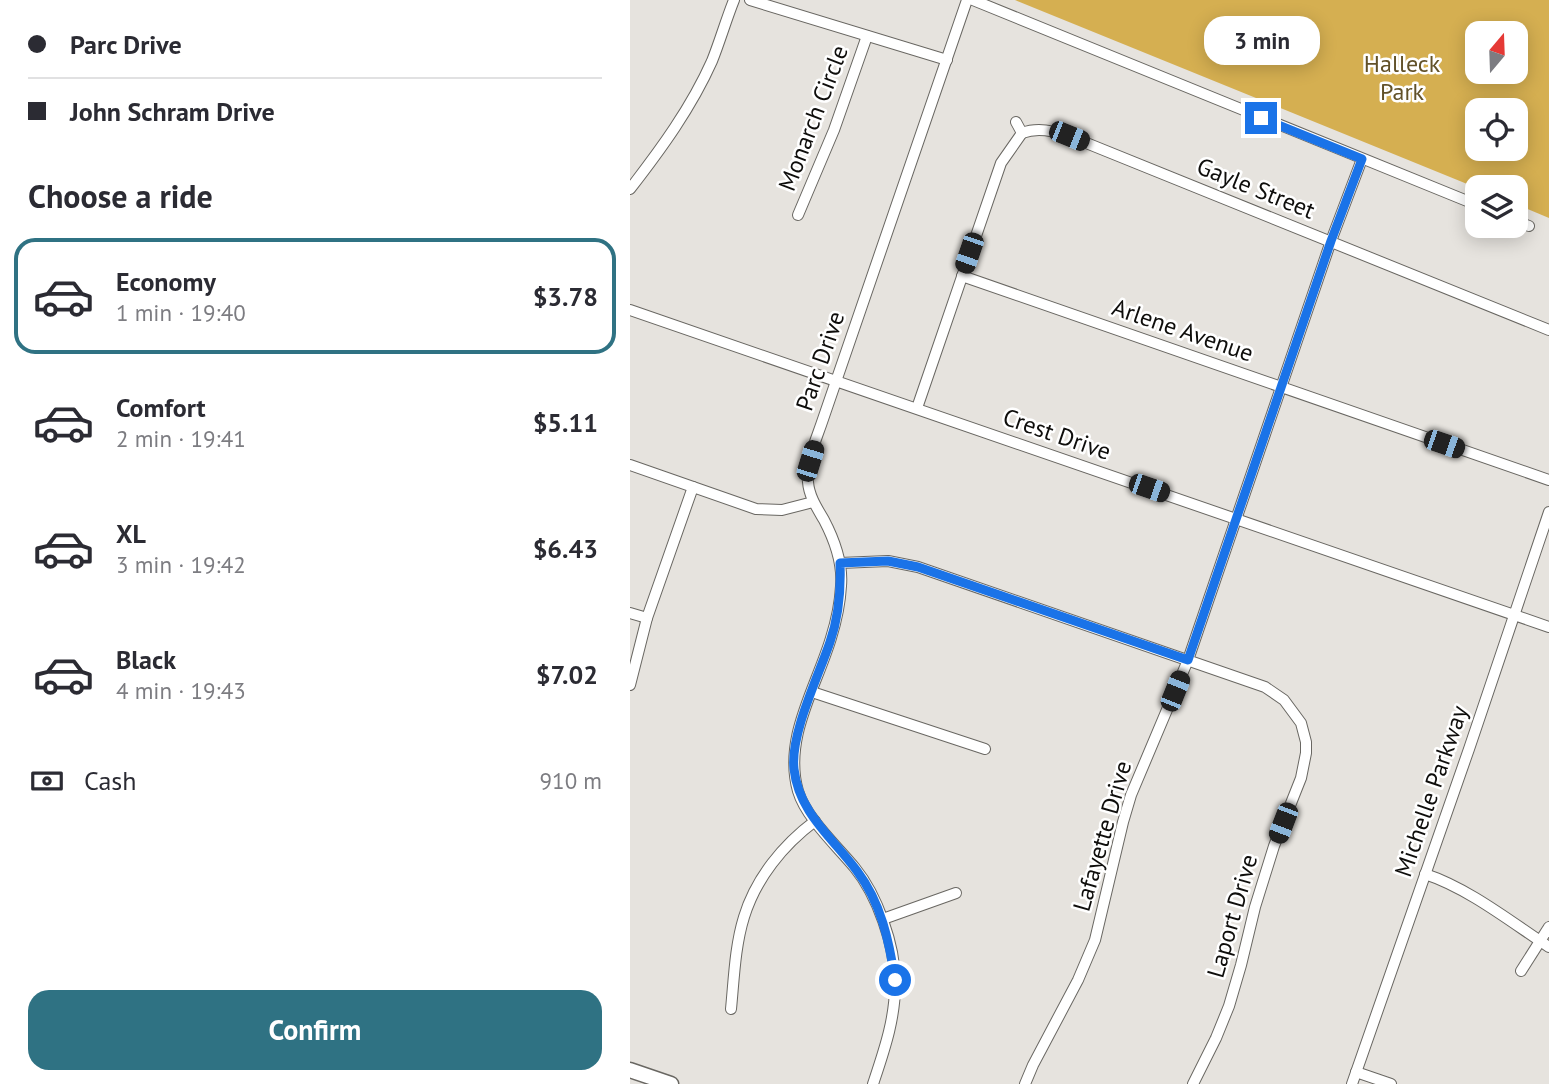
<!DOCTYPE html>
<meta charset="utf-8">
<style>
:root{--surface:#fff;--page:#f7f7f7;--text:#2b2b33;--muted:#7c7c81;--line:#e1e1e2;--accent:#2f7283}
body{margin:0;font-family:"PT Sans",sans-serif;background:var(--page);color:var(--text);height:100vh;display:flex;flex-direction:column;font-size:26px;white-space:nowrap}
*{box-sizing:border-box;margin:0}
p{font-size:23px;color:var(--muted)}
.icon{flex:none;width:38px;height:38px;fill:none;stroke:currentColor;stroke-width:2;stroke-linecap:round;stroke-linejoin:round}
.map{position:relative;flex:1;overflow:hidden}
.side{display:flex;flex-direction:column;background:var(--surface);width:630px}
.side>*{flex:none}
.guide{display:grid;align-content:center;height:154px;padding:0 28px;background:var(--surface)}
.needle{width:46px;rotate:19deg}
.controls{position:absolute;left:835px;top:21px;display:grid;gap:14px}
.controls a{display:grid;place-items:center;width:63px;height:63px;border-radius:14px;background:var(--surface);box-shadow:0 4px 18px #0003;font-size:35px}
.end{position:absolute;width:32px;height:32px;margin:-16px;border:9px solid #1a73e8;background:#fff;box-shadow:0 0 0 4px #fff}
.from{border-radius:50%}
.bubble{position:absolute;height:49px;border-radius:21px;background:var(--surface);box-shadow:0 4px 18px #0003;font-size:23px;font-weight:800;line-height:49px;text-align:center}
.car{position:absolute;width:21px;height:42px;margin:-21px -10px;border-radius:9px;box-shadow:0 0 5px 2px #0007;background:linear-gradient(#222 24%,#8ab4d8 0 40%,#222 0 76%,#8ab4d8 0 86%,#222 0)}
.guide b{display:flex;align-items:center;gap:24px;height:66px;font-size:26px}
.guide b+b{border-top:2px solid var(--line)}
.guide i{width:18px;height:18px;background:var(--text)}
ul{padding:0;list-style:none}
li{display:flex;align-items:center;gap:21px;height:116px;margin:0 14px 10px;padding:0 14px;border:4px solid transparent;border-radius:21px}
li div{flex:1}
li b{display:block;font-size:26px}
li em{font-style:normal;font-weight:800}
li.selected{border-color:var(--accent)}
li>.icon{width:63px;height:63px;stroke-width:1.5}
h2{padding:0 28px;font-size:32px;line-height:84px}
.pay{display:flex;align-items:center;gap:18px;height:77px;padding:0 28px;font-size:26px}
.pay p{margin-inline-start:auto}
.cta{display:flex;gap:14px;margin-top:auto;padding:14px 28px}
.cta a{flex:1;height:80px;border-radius:21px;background:var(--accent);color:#fff;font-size:28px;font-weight:800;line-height:80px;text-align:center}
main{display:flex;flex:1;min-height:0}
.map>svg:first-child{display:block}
.green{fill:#d5af51;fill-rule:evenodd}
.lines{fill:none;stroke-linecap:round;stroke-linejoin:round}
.street-casing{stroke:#696762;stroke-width:12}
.secondary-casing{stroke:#696762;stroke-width:17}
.street{stroke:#fff;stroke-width:10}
.secondary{stroke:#fff;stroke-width:14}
.route{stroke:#1a73e8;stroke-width:9}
.labels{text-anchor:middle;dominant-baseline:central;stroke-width:5;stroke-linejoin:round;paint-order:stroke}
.park-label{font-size:24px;fill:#625128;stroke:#fff}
.street-label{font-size:24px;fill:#0e0d0b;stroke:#fff}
</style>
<main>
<section class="side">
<div class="guide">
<b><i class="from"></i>Parc Drive</b>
<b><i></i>John Schram Drive</b>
</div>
<h2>Choose a ride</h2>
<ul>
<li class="selected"><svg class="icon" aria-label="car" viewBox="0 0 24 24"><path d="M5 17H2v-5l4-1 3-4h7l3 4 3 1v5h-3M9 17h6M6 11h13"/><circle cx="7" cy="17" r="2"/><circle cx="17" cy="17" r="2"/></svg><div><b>Economy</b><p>1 min · 19:40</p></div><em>$3.78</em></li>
<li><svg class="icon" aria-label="car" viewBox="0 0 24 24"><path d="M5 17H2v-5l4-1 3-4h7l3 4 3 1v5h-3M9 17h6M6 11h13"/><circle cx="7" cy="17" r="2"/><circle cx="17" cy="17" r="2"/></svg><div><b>Comfort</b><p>2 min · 19:41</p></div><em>$5.11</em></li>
<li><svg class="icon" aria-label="car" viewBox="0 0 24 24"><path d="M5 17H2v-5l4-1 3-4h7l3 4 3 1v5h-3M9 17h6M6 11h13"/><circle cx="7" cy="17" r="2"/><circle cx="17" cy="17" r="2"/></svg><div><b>XL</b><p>3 min · 19:42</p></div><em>$6.43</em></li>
<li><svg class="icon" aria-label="car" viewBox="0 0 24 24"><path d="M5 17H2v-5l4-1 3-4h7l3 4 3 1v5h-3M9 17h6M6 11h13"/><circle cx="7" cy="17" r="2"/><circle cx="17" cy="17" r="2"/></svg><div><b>Black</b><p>4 min · 19:43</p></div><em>$7.02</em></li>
</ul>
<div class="pay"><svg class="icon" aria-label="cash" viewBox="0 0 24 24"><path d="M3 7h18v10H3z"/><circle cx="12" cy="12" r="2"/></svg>Cash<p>910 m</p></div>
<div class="cta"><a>Confirm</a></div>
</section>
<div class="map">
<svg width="919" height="1084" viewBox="0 0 919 1084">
<rect width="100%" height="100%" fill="#e6e3de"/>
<path class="green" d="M 385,0 L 919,0 L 919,218 L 886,204 L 886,187 L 847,188 ZM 886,33 L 886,72 L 847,72 L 847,33 ZM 886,110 L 886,149 L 847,149 L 847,110 Z"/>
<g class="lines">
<defs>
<g id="street">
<path d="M 120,0 L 317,60"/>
<path d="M 343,0 L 847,205"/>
<path d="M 386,122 L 392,133"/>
<path d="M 392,133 C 408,127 423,131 439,136 L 919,330"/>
<path d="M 0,189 C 31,149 61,108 82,61 C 90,41 96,20 104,0"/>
<path d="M 168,215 L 204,130 L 237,36"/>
<path d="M 886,221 L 899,226"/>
<path d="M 332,276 L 919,480"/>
<path d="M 0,310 L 919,627"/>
<path d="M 287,408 L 371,163 L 392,133"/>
<path d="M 0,465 L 126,509 L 152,510 L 183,502"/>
<path d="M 210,563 L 258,561 L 288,567 L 635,687 L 654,700 L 671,723 L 676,742 L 676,753 L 671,778 L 644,846 L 625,907 L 611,965 L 599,1006 L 586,1038 L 563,1084"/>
<path d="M 0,613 L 17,618"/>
<path d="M 0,685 L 17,618 L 63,487"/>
<path d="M 182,692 L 355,749"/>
<path d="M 795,874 C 838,888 881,922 919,947"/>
<path d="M 253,919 L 326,893"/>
<path d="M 891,971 L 919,927"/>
<path d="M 101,1009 C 104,978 105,946 114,917 C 126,878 153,845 185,821"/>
<path d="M 726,1072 L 761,1084"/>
<path d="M 243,1084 C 254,1051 266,1017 265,981 C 265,945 247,895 225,868 C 207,846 176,818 168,791 C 153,738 186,688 201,638 C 206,622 210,604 211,586 C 213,563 205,541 194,520 C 187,508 179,496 178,482 C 176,463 185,442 191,425 L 337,0"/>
<path d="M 395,1084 L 403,1065 L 448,980 L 465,940 L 493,822 L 501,795 L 558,660 L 701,241 L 732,159"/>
<path d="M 722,1084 L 839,749 L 919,512"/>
</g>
<path id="secondary" d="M 0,1070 L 41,1084"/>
</defs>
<use href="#street" class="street-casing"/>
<use href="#secondary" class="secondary-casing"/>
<use href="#street" class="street"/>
<use href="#secondary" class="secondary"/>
</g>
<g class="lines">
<path class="route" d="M 265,980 C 259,940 251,903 227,871 C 202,837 169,813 164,769 C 160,734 189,675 200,642 C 209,616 211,589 210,563 L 258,561 L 288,567 L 558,660 L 701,241 L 732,159 L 631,118"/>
</g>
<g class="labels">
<g class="park-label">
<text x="772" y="63">Halleck<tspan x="772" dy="28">Park</tspan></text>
</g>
<g class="street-label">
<text transform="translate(183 118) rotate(-69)">Monarch Circle</text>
<text transform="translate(626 188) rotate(22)">Gayle Street</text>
<text transform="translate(553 330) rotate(19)">Arlene Avenue</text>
<text transform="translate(190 361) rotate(-71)">Parc Drive</text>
<text transform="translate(427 434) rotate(19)">Crest Drive</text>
<text transform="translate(801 791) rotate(-71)">Michelle Parkway</text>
<text transform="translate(472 836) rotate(-74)">Lafayette Drive</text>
<text transform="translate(602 916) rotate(-74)">Laport Drive</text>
</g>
</g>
</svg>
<div class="controls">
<a><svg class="needle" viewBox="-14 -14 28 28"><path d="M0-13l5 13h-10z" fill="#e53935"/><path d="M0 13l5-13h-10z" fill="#7c7c81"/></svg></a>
<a><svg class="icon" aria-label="locate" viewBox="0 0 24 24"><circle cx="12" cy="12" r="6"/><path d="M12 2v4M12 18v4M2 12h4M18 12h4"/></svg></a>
<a><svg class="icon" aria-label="layers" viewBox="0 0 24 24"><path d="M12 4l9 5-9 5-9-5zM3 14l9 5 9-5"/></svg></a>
</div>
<i class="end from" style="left:265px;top:980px"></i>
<i class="end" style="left:631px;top:118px"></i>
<div class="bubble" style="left:574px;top:16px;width:116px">3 min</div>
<i class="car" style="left:439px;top:136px;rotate:112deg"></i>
<i class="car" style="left:339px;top:253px;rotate:199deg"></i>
<i class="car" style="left:814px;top:444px;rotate:109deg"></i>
<i class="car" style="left:180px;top:461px;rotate:17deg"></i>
<i class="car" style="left:519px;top:488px;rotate:109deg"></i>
<i class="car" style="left:545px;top:691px;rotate:22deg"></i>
<i class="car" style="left:653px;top:823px;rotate:201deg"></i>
</div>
</main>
